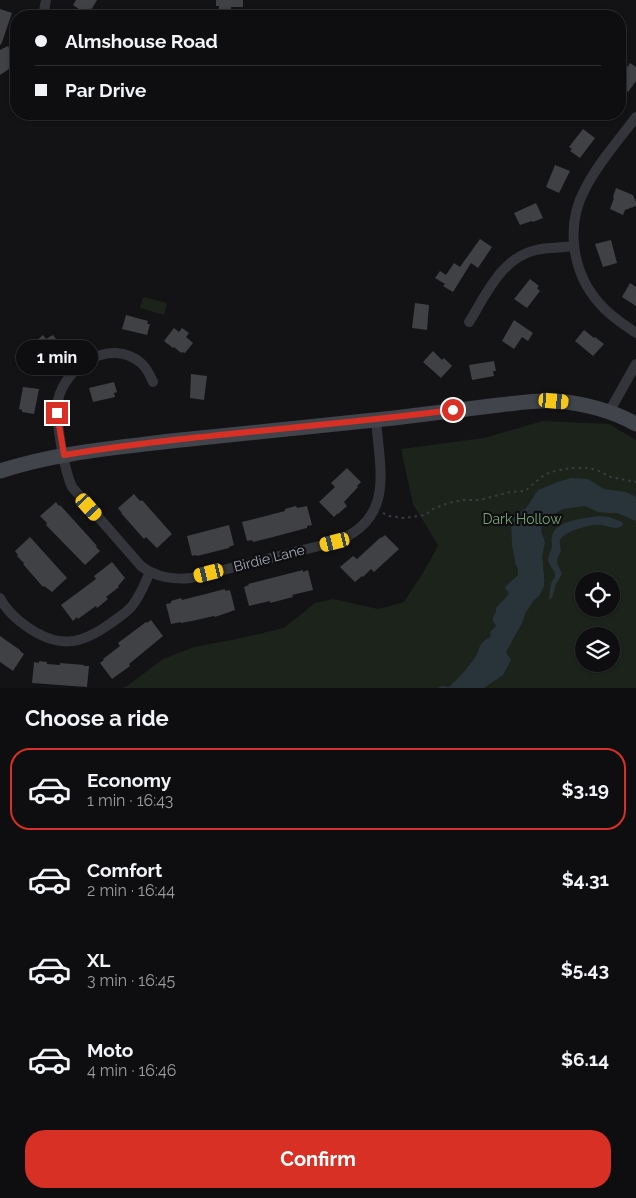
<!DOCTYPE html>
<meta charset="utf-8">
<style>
:root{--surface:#0e0e10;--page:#1c1c1e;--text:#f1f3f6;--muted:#9b9c9f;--line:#2e2e30;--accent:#d93025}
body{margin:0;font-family:Raleway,sans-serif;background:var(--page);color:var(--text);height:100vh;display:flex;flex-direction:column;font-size:19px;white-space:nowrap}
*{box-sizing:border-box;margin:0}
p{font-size:16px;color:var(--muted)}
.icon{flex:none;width:28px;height:28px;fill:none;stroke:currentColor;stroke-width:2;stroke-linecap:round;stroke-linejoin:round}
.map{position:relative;height:688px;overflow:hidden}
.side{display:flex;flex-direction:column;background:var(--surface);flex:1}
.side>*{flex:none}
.guide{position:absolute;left:10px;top:10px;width:616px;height:110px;border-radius:20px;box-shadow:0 1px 4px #0004,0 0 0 1px var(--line);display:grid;align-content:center;height:110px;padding:0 25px;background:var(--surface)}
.fabs{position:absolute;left:575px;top:572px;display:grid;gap:10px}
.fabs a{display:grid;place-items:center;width:45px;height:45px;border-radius:50%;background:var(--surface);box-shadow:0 1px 4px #0004,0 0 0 1px var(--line);font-size:25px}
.end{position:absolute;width:22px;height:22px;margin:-11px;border:6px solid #d93025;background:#fff;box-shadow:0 0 0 2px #fff}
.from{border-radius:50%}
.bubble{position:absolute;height:35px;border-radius:18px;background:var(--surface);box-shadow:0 1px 4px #0004,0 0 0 1px var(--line);font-size:16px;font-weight:700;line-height:35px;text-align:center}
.car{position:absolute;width:15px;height:30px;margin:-15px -8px;border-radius:6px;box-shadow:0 0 4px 1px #0007;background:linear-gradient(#f5c518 24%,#345 0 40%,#f5c518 0 76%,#345 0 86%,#f5c518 0)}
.guide b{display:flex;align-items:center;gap:18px;height:48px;font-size:19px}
.guide b+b{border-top:1px solid var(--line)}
.guide i{width:12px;height:12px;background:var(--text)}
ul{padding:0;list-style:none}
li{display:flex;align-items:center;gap:15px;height:82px;margin:0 10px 8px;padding:0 15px;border:2px solid transparent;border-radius:20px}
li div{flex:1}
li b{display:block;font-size:19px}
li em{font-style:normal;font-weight:700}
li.active{border-color:var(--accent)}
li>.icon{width:45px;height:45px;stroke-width:1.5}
h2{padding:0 25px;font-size:22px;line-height:60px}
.primary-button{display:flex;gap:10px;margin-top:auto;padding:10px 25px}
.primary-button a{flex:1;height:58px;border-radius:20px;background:var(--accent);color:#fff;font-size:20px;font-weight:700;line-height:58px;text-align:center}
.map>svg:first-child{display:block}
.green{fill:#1b231b;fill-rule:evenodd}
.water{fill:#28343a}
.building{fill:#3f4145}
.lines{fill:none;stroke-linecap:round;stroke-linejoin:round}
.path{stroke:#393c41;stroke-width:2;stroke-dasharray:2.5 4;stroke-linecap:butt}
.street{stroke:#33353a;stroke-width:10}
.secondary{stroke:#41444a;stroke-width:15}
.route{stroke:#d93025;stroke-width:6}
.labels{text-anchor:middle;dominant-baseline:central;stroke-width:4.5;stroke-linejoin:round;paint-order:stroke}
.park-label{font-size:14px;fill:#7aa378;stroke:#0e0e10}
.street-label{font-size:14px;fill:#a3abb7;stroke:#0e0e10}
</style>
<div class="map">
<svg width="636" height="688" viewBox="0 0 636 688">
<rect width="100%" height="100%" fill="#131315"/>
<g class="green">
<path d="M 143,297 L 167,303 L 164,315 L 140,308 Z"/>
<path d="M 543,421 L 609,424 L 636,440 L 636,688 L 122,688 L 127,686 L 163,659 L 194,647 L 237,639 L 284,628 L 315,603 L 333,599 L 378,609 L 404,602 C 416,583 429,565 438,545 L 413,504 L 401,449 L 484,438 ZM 584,581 L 611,581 L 611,609 L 584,609 ZM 584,636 L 611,636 L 611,664 L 584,664 Z"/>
</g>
<g class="water">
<path d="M 571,478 L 588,479 L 604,489 L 626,492 L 636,497 L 636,521 L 617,513 L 608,513 L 598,512 L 585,506 L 563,509 L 549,517 L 543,523 L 541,531 L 545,542 L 542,557 L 543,563 L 543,569 L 544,574 L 544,586 L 539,596 L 534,600 L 525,614 L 522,623 L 506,652 L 511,660 L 503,675 L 484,688 L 437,688 L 442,686 L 449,687 C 460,677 470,666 477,654 C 479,650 479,646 482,643 C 484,640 488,639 491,636 L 490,632 L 496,626 L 493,621 L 493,617 L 496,612 L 496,608 C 500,602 506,599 509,593 L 505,588 L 506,586 L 518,575 L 518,569 L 515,563 L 515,560 L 512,545 L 511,522 L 515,516 L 526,508 L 538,490 L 558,482 Z"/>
<path d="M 598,516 L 609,517 L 622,522 L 623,525 C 622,526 617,528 615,528 C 610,528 603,524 596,525 C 588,525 563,532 560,540 C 559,543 561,548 561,551 C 554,563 558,563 562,574 L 556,584 L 552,598 L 549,600 C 549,597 551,583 552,581 C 554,578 555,578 555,574 C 554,569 549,566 548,560 C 548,555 552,550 552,545 C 552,540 551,543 552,537 C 555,519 584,519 598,516 Z"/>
</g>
<g class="building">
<path d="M 76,0 L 97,0 L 91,10 L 90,8 L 86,14 L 73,5 Z"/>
<path d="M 216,0 L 243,0 L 243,7 L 231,7 L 230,16 L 218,16 L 219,6 L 216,6 Z"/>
<path d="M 0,9 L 12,13 L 1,45 L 0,44 Z"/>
<path d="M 8,46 L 14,56 L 10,58 L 15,65 L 0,75 L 0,50 Z"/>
<path d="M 630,63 L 636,67 L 636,81 L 628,92 L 620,86 L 620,78 Z"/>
<path d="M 583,129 L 595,138 L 580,158 L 570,151 L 572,149 L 569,147 Z"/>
<path d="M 555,165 L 570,171 L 559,193 L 546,187 Z"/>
<path d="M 616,188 L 633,195 L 636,202 L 636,206 L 625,210 L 623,215 L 610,209 L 614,198 L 613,197 Z"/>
<path d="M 536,203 L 543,218 L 533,222 L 532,221 L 520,225 L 514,213 Z"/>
<path d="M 480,239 L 492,247 L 478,268 L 471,263 L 453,292 L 443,286 L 445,284 L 435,278 L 440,271 L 446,275 L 454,263 L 460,267 Z"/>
<path d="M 611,240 L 617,263 L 603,267 L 595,244 Z"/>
<path d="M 530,279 L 539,286 L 537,288 L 540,291 L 527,308 L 514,299 Z"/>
<path d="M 630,283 L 636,287 L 636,306 L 622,297 Z"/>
<path d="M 415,303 L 429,305 L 427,330 L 412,328 Z"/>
<path d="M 126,315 L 148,321 L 147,324 L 150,324 L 147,335 L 122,329 Z"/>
<path d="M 514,320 L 533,333 L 528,341 L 522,337 L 514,349 L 502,341 Z"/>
<path d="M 174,328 L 179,332 L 182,328 L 189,333 L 186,337 L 193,343 L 185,353 L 182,352 L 181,353 L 174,347 L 173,348 L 164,341 Z"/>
<path d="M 584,330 L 594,338 L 595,337 L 604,344 L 593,356 L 575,341 Z"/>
<path d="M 43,335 L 46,339 L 53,335 L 62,347 L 42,362 L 33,350 L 40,345 L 36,341 Z"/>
<path d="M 433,351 L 442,360 L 444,358 L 452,366 L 441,378 L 423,362 Z"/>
<path d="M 494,361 L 496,371 L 493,371 L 494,376 L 472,380 L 469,365 Z"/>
<path d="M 191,374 L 207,376 L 204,400 L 190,398 Z"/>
<path d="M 114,382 L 117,392 L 114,393 L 115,397 L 93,402 L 89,388 Z"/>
<path d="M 23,387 L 39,389 L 34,414 L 22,412 L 22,410 L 19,409 Z"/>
<path d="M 347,468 L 361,482 L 357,486 L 358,487 L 344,502 L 347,506 L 338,514 L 338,513 L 334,517 L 319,502 L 335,487 L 331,483 Z"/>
<path d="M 134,494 L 140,501 L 142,500 L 172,534 L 157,548 L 146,537 L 144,539 L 121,513 L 122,513 L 118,508 Z"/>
<path d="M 56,502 L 59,506 L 60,505 L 89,537 L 97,546 L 96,547 L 100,551 L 85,565 L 46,525 L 47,523 L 40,516 Z"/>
<path d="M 296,506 L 297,508 L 307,506 L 312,525 L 307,526 L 307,528 L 273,537 L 253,542 L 252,540 L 247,541 L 242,522 L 285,511 L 285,509 Z"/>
<path d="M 229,525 L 234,545 L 229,547 L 229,548 L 197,556 L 196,555 L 192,556 L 187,536 Z"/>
<path d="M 385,535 L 399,549 L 374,572 L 371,569 L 363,577 L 362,576 L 355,582 L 340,567 L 353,556 L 357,559 L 381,537 L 381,538 Z"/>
<path d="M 30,537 L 67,578 L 52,592 L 44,586 L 43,587 L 23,564 L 24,563 L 17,556 L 18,555 L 15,551 Z"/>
<path d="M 112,562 L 125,578 L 118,586 L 119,587 L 106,597 L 108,599 L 97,608 L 96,606 L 78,619 L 77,617 L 73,621 L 61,605 L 96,579 L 94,576 Z"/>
<path d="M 303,570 L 303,572 L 308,570 L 313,590 L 292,595 L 293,597 L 270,603 L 270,601 L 249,606 L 244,587 L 249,585 L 248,584 Z"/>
<path d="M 225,589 L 225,591 L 230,590 L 235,610 L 215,617 L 214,616 L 192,621 L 181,623 L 181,622 L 171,624 L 166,604 L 171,603 L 171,601 L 181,598 L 182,600 Z"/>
<path d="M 151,620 L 163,636 L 129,664 L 130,666 L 112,679 L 100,663 L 104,660 L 103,659 L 120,646 L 118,643 L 146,622 L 147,623 Z"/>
<path d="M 0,636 L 20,650 L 20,651 L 24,654 L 13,671 L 0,662 Z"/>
<path d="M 39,661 L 47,662 L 47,664 L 60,665 L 60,663 L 84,665 L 84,666 L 89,666 L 87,687 L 32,683 L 34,662 L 39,663 Z"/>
</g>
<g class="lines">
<path class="path" d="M 383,513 L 389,516 L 404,518 L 425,515 L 433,509 L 448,503 L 463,500 L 480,500 L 510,492 L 525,491 L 544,475 L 551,472 L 571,468 L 589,468 L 599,471 L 611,477 L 636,482"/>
<g class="street">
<path d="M 43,16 L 46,0"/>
<path d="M 636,117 C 619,140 598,163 585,189 C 565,226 572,273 600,304 C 610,316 623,324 636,333"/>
<path d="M 469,322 C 486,295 501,258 536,250 C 548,247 562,248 574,246"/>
<path d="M 153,382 C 150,375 147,368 141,363 C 110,337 66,366 58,400 C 55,419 64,469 72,487 L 141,566 C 155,577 174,580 191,578 L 335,542 C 395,519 380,471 376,420"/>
<path d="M 609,412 L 636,364"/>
<path d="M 0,598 C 6,610 16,619 26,626 C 58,649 81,645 111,623 C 118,618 126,613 132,606 C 140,596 145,583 150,572"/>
</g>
<path class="secondary" d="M 0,471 C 55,453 114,448 171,441 C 246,433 320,425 394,418 C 429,414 464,409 499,405 C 518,403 537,400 556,401 C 583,403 613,411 636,424"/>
</g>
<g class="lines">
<path class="route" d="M 57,413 L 64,455 C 193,434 323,427 453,410"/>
</g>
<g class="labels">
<g class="park-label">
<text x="522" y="519">Dark Hollow</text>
</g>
<g class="street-label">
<text transform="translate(269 558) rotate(-14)">Birdie Lane</text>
</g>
</g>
</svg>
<div class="fabs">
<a><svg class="icon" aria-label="locate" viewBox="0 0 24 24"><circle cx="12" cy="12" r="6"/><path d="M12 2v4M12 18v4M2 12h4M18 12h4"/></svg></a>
<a><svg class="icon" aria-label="layers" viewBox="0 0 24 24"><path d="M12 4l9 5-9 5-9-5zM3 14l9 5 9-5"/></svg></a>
</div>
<i class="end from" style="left:453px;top:410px"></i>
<i class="end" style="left:57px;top:413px"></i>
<div class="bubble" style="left:16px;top:340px;width:82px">1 min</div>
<i class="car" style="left:554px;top:401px;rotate:95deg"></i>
<i class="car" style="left:89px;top:507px;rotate:138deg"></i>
<i class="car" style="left:335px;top:542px;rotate:256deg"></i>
<i class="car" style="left:209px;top:573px;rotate:256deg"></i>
<div class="guide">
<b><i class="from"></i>Almshouse Road</b>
<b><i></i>Par Drive</b>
</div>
</div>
<section class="side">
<h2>Choose a ride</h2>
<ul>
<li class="active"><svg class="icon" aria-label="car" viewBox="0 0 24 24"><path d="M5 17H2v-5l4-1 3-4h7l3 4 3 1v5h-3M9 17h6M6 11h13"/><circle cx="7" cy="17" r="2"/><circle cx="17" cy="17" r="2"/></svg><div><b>Economy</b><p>1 min · 16:43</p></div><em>$3.19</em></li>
<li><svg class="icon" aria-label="car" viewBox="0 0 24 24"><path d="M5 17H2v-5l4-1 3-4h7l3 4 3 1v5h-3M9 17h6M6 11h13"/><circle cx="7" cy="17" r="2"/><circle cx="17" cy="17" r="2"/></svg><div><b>Comfort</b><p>2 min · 16:44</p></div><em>$4.31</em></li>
<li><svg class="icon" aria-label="car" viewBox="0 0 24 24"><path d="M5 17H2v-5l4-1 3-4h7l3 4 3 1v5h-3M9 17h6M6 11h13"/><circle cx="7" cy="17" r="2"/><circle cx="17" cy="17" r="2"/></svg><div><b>XL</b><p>3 min · 16:45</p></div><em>$5.43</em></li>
<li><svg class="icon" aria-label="car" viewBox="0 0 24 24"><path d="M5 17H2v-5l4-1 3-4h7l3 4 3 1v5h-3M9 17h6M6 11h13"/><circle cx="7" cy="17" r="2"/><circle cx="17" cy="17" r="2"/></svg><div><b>Moto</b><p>4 min · 16:46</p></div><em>$6.14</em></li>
</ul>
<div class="primary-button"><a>Confirm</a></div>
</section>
